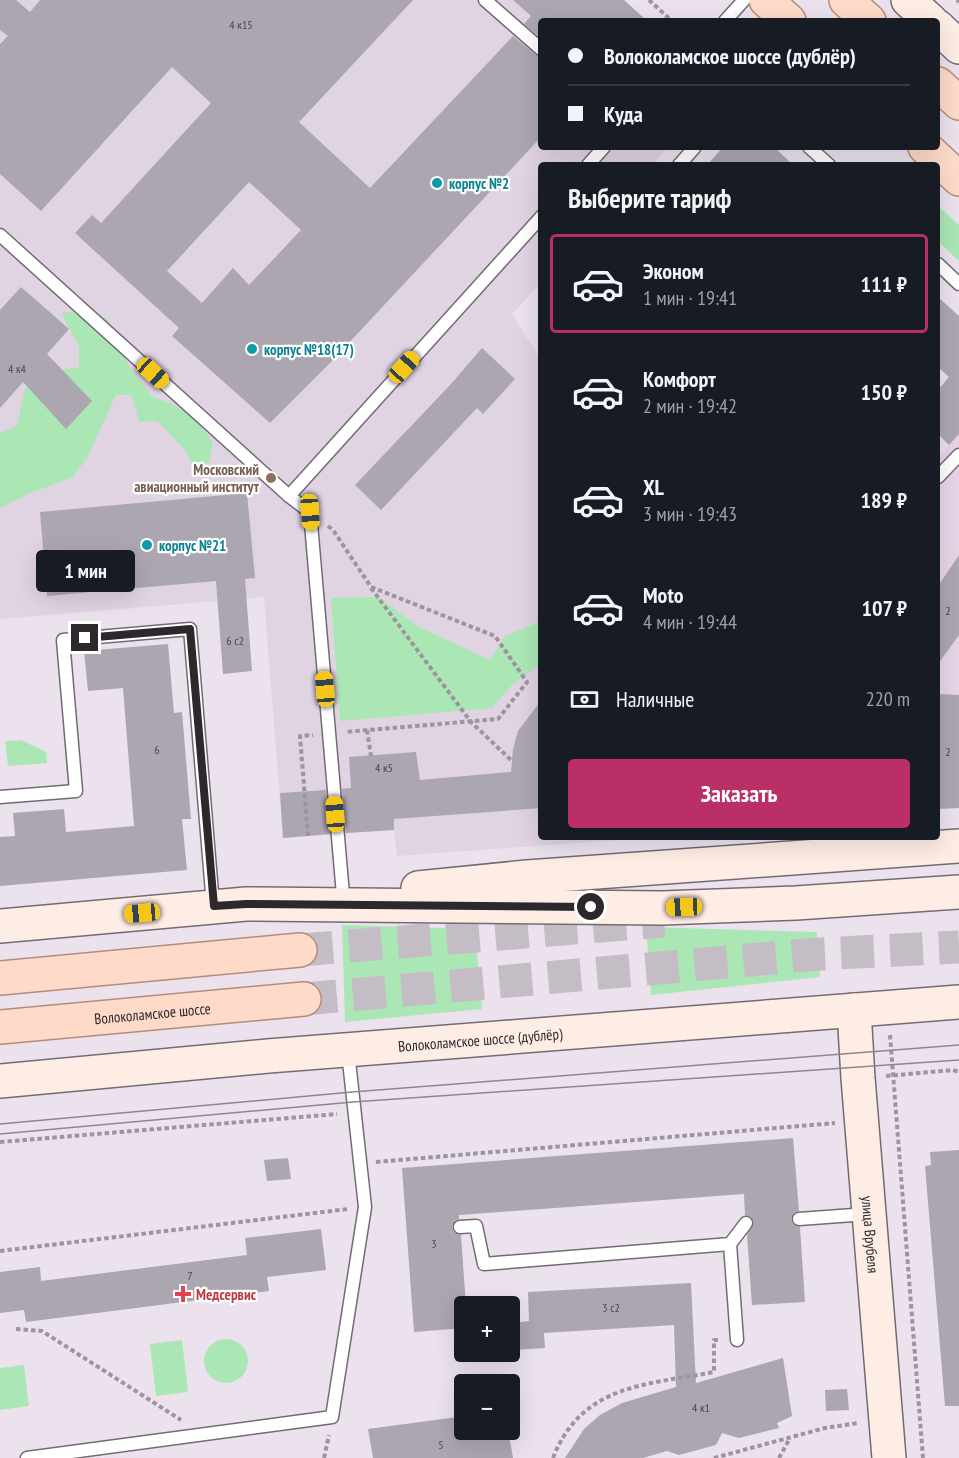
<!DOCTYPE html>
<html lang="ru">
<meta charset="utf-8">
<style>
:root{--surface:#171b24;--page:#242831;--text:#f1f3f6;--muted:#9ea1a6;--line:#363941;--accent:#ba2f66}
body{margin:0;font-family:"PT Sans Narrow",sans-serif;background:var(--page);color:var(--text);height:100vh;display:flex;flex-direction:column;font-size:22px;white-space:nowrap}
*{box-sizing:border-box;margin:0}
p{font-size:20px;color:var(--muted)}
.icon{flex:none;width:33px;height:33px;fill:none;stroke:currentColor;stroke-width:2;stroke-linecap:round;stroke-linejoin:round}
.map{position:relative;flex:1;overflow:hidden}
.panel{position:absolute;left:538px;top:162px;width:402px;height:678px;display:flex;flex-direction:column;background:var(--surface);border-radius:6px;box-shadow:0 6px 24px #0002}
.panel>*{flex:none}
.top-card{position:absolute;left:538px;top:18px;width:402px;height:132px;border-radius:6px;box-shadow:0 6px 24px #0002;display:grid;align-content:center;height:132px;padding:0 30px;background:var(--surface)}
.fabs{position:absolute;left:454px;top:1296px;display:grid;gap:12px}
.fabs a{display:grid;place-items:center;width:66px;height:66px;border-radius:6px;background:var(--surface);box-shadow:0 6px 24px #0002;font-size:30px}
.end{position:absolute;width:27px;height:27px;margin:-14px;border:8px solid #2c282c;background:#fff;box-shadow:0 0 0 3px #fff}
.from{border-radius:50%}
.bubble{position:absolute;height:42px;border-radius:6px;background:var(--surface);box-shadow:0 6px 24px #0002;font-size:20px;font-weight:800;line-height:42px;text-align:center}
.car{position:absolute;width:18px;height:36px;margin:-18px -9px;border-radius:8px;box-shadow:0 0 4px 2px #0007;background:linear-gradient(#f5c518 24%,#345 0 40%,#f5c518 0 76%,#345 0 86%,#f5c518 0)}
.top-card b{display:flex;align-items:center;gap:21px;height:57px;font-size:22px}
.top-card b+b{border-top:2px solid var(--line)}
.top-card i{width:15px;height:15px;background:var(--text)}
ul{padding:0;list-style:none}
li{display:flex;align-items:center;gap:18px;height:99px;margin:0 12px 9px;padding:0 18px;border:3px solid transparent;border-radius:6px}
li div{flex:1}
li b{display:block;font-size:22px}
li em{font-style:normal;font-weight:800}
li.active{border-color:var(--accent)}
li>.icon{width:54px;height:54px;stroke-width:1.5}
h2{padding:0 30px;font-size:27px;line-height:72px}
.pay{display:flex;align-items:center;gap:15px;height:66px;padding:0 30px;font-size:22px}
.pay p{margin-inline-start:auto}
.cta{display:flex;gap:12px;margin-top:auto;padding:12px 30px}
.cta a{flex:1;height:69px;border-radius:6px;background:var(--accent);color:#fff;font-size:24px;font-weight:800;line-height:69px;text-align:center}
.map>svg:first-child{display:block}
.commercial{fill:#e7d5e7}
.built{fill:#e0d3e2}
.green{fill:#abe7b4}
.building{fill:#aca6b1;fill-rule:evenodd}
.lines{fill:none;stroke-linecap:round;stroke-linejoin:round}
.primary-tunnel{stroke:#c5bdc6;stroke-width:33;stroke-dasharray:33 16;stroke-linecap:butt}
.lane-casing{stroke:#736b74;stroke-width:15}
.secondary-casing{stroke:#736b74;stroke-width:36}
.primary-casing{stroke:#b48c7a;stroke-width:36}
.path{stroke:#9c959d;stroke-width:4;stroke-dasharray:4.5 3;stroke-linecap:butt}
.lane{stroke:#fff;stroke-width:12}
.secondary{stroke:#feede4;stroke-width:33}
.primary{stroke:#fedac8;stroke-width:33}
.tram{stroke:#8d868e;stroke-width:1.5}
.route{stroke:#2c282c;stroke-width:8}
.culture-dot{fill:#0f9aa8;stroke:#fff;stroke-width:2}
.education-dot{fill:#8d6e63;stroke:#fff;stroke-width:2}
.health-dot{fill:#e0444e;stroke:#fff;stroke-width:2}
.labels{text-anchor:middle;dominant-baseline:central;stroke-width:4.5;stroke-linejoin:round;paint-order:stroke}
.number-label{font-size:12px;fill:#4c484d}
.culture-label{font-size:15px;font-weight:bold;fill:#0d838f;stroke:#fff;text-anchor:start}
.education-label{font-size:15px;font-weight:bold;fill:#785e54;stroke:#fff;text-anchor:end}
.street-label{font-size:15px;fill:#2c282c;stroke:#fff}
.health-label{font-size:15px;font-weight:bold;fill:#be3a42;stroke:#fff;text-anchor:start}
</style>
<div class="map">
<svg width="959" height="1458" viewBox="0 0 959 1458">
<rect width="100%" height="100%" fill="#ebe2ed"/>
<path class="commercial" d="M 959,434 L 959,808 L 938,809 L 938,458 Z"/>
<path class="built" d="M 0,0 L 624,0 L 647,21 L 542,21 L 542,147 L 668,147 L 652,165 L 542,165 L 541,283 L 512,314 L 541,360 L 542,837 L 659,837 L 397,856 L 394,830 L 283,838 L 264,597 L 0,619 Z"/>
<g class="green">
<path d="M 938,206 L 959,225 L 959,261 L 938,241 Z"/>
<path d="M 72,312 L 105,317 L 121,339 L 128,365 L 153,397 L 168,402 L 191,415 L 213,442 L 209,463 L 194,468 L 185,450 L 157,421 L 139,422 L 132,395 L 116,395 L 88,456 L 73,477 L 28,494 L 0,508 L 0,433 L 17,426 L 24,392 L 36,374 L 79,367 L 79,346 L 61,313 Z"/>
<path d="M 378,597 L 419,627 L 490,660 L 505,636 L 541,621 L 541,663 L 511,686 L 492,708 L 340,721 L 331,598 Z"/>
<path d="M 21,740 L 46,752 L 47,763 L 8,766 L 5,741 Z"/>
<path d="M 342,925 L 475,929 L 482,1009 L 345,1022 Z"/>
<path d="M 646,927 L 817,932 L 820,977 L 651,995 Z"/>
<circle cx="226" cy="1361" r="22"/>
<path d="M 182,1340 L 188,1392 L 156,1396 L 150,1344 Z"/>
<path d="M 24,1365 L 29,1406 L 0,1410 L 0,1368 Z"/>
</g>
<g class="building">
<path d="M 0,0 L 16,0 L 30,12 L 40,0 L 413,0 L 299,122 L 370,188 L 513,36 L 537,56 L 542,58 L 542,136 L 331,362 L 270,423 L 172,336 L 179,328 L 75,233 L 92,215 L 101,223 L 211,103 L 172,67 L 41,211 L 0,174 L 0,44 L 8,36 L 0,30 ZM 249,182 L 301,230 L 249,285 L 233,268 L 202,303 L 167,271 Z"/>
<path d="M 513,0 L 624,0 L 647,21 L 542,21 L 542,39 L 524,24 L 531,16 Z"/>
<path d="M 723,147 L 774,147 L 793,165 L 707,165 Z"/>
<path d="M 21,287 L 69,329 L 47,354 L 92,401 L 66,429 L 23,382 L 0,408 L 0,310 Z"/>
<path d="M 938,297 L 959,316 L 959,434 L 949,445 L 938,434 L 938,390 L 949,377 L 938,367 Z"/>
<path d="M 482,348 L 515,379 L 483,414 L 477,408 L 381,510 L 355,485 L 451,384 Z"/>
<path d="M 247,493 L 255,578 L 245,579 L 252,671 L 223,674 L 216,581 L 47,596 L 40,512 Z"/>
<path d="M 959,555 L 959,635 L 938,664 L 938,586 Z"/>
<path d="M 168,644 L 174,713 L 182,712 L 191,819 L 182,819 L 187,870 L 0,886 L 0,837 L 15,836 L 13,813 L 64,809 L 66,832 L 134,826 L 123,688 L 88,691 L 84,651 Z"/>
<path d="M 938,694 L 959,695 L 959,808 L 938,809 Z"/>
<path d="M 542,699 L 542,808 L 394,819 L 394,830 L 346,833 L 342,789 L 351,788 L 349,757 L 416,752 L 420,780 L 511,772 L 513,749 L 518,731 Z"/>
<path d="M 326,790 L 330,834 L 283,838 L 280,793 Z"/>
<path d="M 793,1138 L 799,1211 L 794,1213 L 791,1219 L 793,1224 L 800,1227 L 805,1302 L 752,1305 L 747,1235 L 754,1223 L 751,1217 L 745,1215 L 744,1194 L 459,1215 L 459,1219 L 455,1221 L 452,1227 L 454,1232 L 461,1235 L 466,1306 L 465,1328 L 414,1332 L 402,1168 Z"/>
<path d="M 959,1150 L 959,1406 L 945,1406 L 925,1166 L 931,1165 L 930,1152 Z"/>
<path d="M 288,1158 L 291,1179 L 267,1181 L 264,1160 Z"/>
<path d="M 321,1229 L 326,1270 L 267,1277 L 269,1291 L 26,1322 L 24,1310 L 0,1313 L 0,1272 L 40,1267 L 41,1281 L 247,1255 L 245,1238 Z"/>
<path d="M 691,1283 L 696,1383 L 783,1358 L 792,1416 L 777,1423 L 779,1428 L 739,1438 L 722,1433 L 716,1445 L 679,1455 L 667,1451 L 643,1458 L 565,1458 L 584,1429 L 600,1415 L 622,1403 L 676,1387 L 674,1325 L 544,1333 L 545,1348 L 513,1350 L 512,1323 L 529,1321 L 528,1292 Z"/>
<path d="M 847,1389 L 849,1410 L 826,1411 L 825,1390 Z"/>
<path d="M 465,1416 L 465,1430 L 508,1430 L 513,1458 L 373,1458 L 368,1429 Z"/>
</g>
<g class="lines">
<g class="primary-tunnel">
<path d="M 300,950 L 664,921"/>
<path d="M 304,999 L 818,954 L 959,947"/>
</g>
<defs>
<g id="lane">
<path d="M 485,0 L 542,50"/>
<path d="M 725,21 L 744,0"/>
<path d="M 809,147 L 829,165"/>
<path d="M 588,165 L 604,147"/>
<path d="M 679,165 L 695,147"/>
<path d="M 0,235 L 289,496 L 310,512 L 343,895"/>
<path d="M 938,264 L 959,284"/>
<path d="M 938,477 L 959,455"/>
<path d="M 289,496 L 542,216"/>
<path d="M 0,797 L 76,791 L 63,640 L 190,629 L 213,905"/>
<path d="M 799,1219 L 867,1214"/>
<path d="M 460,1227 L 476,1226 L 484,1264 L 730,1244 L 746,1223"/>
<path d="M 730,1244 L 737,1340"/>
<path d="M 27,1458 L 332,1417 L 365,1207 L 348,1052"/>
</g>
<g id="secondary">
<path d="M 908,0 L 931,21"/>
<path d="M 938,27 L 959,47"/>
<path d="M 418,888 L 527,877 L 959,846"/>
<path d="M 0,926 L 246,904 L 662,908 L 796,903 L 959,892"/>
<path id="s1" d="M 854,1010 L 858,1078 L 889,1458"/>
<path id="s2" d="M 0,1081 L 268,1056 L 959,1002"/>
</g>
<g id="primary">
<path d="M 766,0 L 789,21"/>
<path d="M 846,0 L 869,21"/>
<path d="M 938,84 L 959,103"/>
<path d="M 925,147 L 959,179"/>
<path d="M 0,978 L 300,950"/>
<path id="s3" d="M 0,1027 L 304,999"/>
</g>
</defs>
<use href="#lane" class="lane-casing"/>
<use href="#secondary" class="secondary-casing"/>
<use href="#primary" class="primary-casing"/>
<g class="path">
<path d="M 649,0 L 672,21"/>
<path d="M 957,0 L 959,2"/>
<path d="M 328,526 L 333,530 L 371,587 L 495,636 L 527,682 L 498,719 L 345,732"/>
<path d="M 371,588 L 471,722 L 512,761"/>
<path d="M 367,730 L 371,756"/>
<path d="M 308,836 L 300,736 L 313,735"/>
<path d="M 890,1035 L 923,1458"/>
<path d="M 886,1076 L 953,1070 L 959,1072"/>
<path d="M 0,1142 L 337,1114"/>
<path d="M 376,1162 L 835,1123"/>
<path d="M 0,1251 L 348,1209"/>
<path d="M 16,1329 L 42,1331 L 181,1420"/>
<path d="M 324,1458 L 329,1435"/>
<path d="M 553,1458 C 582,1384 646,1385 714,1372 L 714,1340 L 721,1340"/>
<path d="M 714,1458 L 825,1428 L 858,1423"/>
<path d="M 779,1458 L 790,1438"/>
</g>
<use href="#lane" class="lane"/>
<use href="#secondary" class="secondary"/>
<use href="#primary" class="primary"/>
<g class="tram">
<path d="M 0,1124 L 352,1092 L 959,1045"/>
<path d="M 0,1134 L 353,1102 L 959,1060"/>
</g>
</g>
<g class="lines">
<path class="route" d="M 85,638 L 190,629 L 214,906 L 246,904 L 591,907"/>
</g>
<g class="culture-dot">
<circle cx="437" cy="183" r="6"/>
<circle cx="252" cy="349" r="6"/>
<circle cx="147" cy="545" r="6"/>
</g>
<circle class="education-dot" cx="271" cy="478" r="6"/>
<path class="health-dot" d="M180 1285h6v6h6v6h-6v6h-6v-6h-6v-6h6z"/>
<g class="labels">
<g class="number-label">
<text x="241" y="24">4 к15</text>
<text x="17" y="368">4 к4</text>
<text x="948" y="610">2</text>
<text x="235" y="640">6 с2</text>
<text x="157" y="749">6</text>
<text x="948" y="751">2</text>
<text x="384" y="767">4 к5</text>
<text x="434" y="1243">3</text>
<text x="190" y="1275">7</text>
<text x="611" y="1307">3 с2</text>
<text x="701" y="1407">4 к1</text>
<text x="441" y="1444">5</text>
</g>
<g class="culture-label">
<text x="449" y="183">корпус №2</text>
<text x="264" y="349">корпус №18(17)</text>
<text x="159" y="545">корпус №21</text>
</g>
<g class="education-label">
<text x="259" y="469">Московский<tspan x="259" dy="17">авиационный институт</tspan></text>
</g>
<g class="street-label">
<text stroke="none"><textPath href="#s3" startOffset="153">Волоколамское шоссе</textPath></text>
<text stroke="none"><textPath href="#s2" startOffset="482">Волоколамское шоссе (дублёр)</textPath></text>
<text stroke="none"><textPath href="#s1" startOffset="225">улица Врубеля</textPath></text>
</g>
<g class="health-label">
<text x="196" y="1294">Медсервис</text>
</g>
</g>
</svg>
<div class="fabs">
<a>+</a>
<a>−</a>
</div>
<i class="end from" style="left:591px;top:907px"></i>
<i class="end" style="left:85px;top:638px"></i>
<div class="bubble" style="left:36px;top:550px;width:99px">1 мин</div>
<i class="car" style="left:404px;top:367px;rotate:42deg"></i>
<i class="car" style="left:153px;top:373px;rotate:132deg"></i>
<i class="car" style="left:310px;top:512px;rotate:176deg"></i>
<i class="car" style="left:325px;top:689px;rotate:355deg"></i>
<i class="car" style="left:335px;top:814px;rotate:356deg"></i>
<i class="car" style="left:684px;top:907px;rotate:268deg"></i>
<i class="car" style="left:142px;top:913px;rotate:265deg"></i>
<div class="top-card">
<b><i class="from"></i>Волоколамское шоссе (дублёр)</b>
<b><i></i>Куда</b>
</div>
<section class="panel">
<h2>Выберите тариф</h2>
<ul>
<li class="active"><svg class="icon" aria-label="car" viewBox="0 0 24 24"><path d="M5 17H2v-5l4-1 3-4h7l3 4 3 1v5h-3M9 17h6M6 11h13"/><circle cx="7" cy="17" r="2"/><circle cx="17" cy="17" r="2"/></svg><div><b>Эконом</b><p>1 мин · 19:41</p></div><em>111 ₽</em></li>
<li><svg class="icon" aria-label="car" viewBox="0 0 24 24"><path d="M5 17H2v-5l4-1 3-4h7l3 4 3 1v5h-3M9 17h6M6 11h13"/><circle cx="7" cy="17" r="2"/><circle cx="17" cy="17" r="2"/></svg><div><b>Комфорт</b><p>2 мин · 19:42</p></div><em>150 ₽</em></li>
<li><svg class="icon" aria-label="car" viewBox="0 0 24 24"><path d="M5 17H2v-5l4-1 3-4h7l3 4 3 1v5h-3M9 17h6M6 11h13"/><circle cx="7" cy="17" r="2"/><circle cx="17" cy="17" r="2"/></svg><div><b>XL</b><p>3 мин · 19:43</p></div><em>189 ₽</em></li>
<li><svg class="icon" aria-label="car" viewBox="0 0 24 24"><path d="M5 17H2v-5l4-1 3-4h7l3 4 3 1v5h-3M9 17h6M6 11h13"/><circle cx="7" cy="17" r="2"/><circle cx="17" cy="17" r="2"/></svg><div><b>Moto</b><p>4 мин · 19:44</p></div><em>107 ₽</em></li>
</ul>
<div class="pay"><svg class="icon" aria-label="cash" viewBox="0 0 24 24"><path d="M3 7h18v10H3z"/><circle cx="12" cy="12" r="2"/></svg>Наличные<p>220 m</p></div>
<div class="cta"><a>Заказать</a></div>
</section>
</div>
